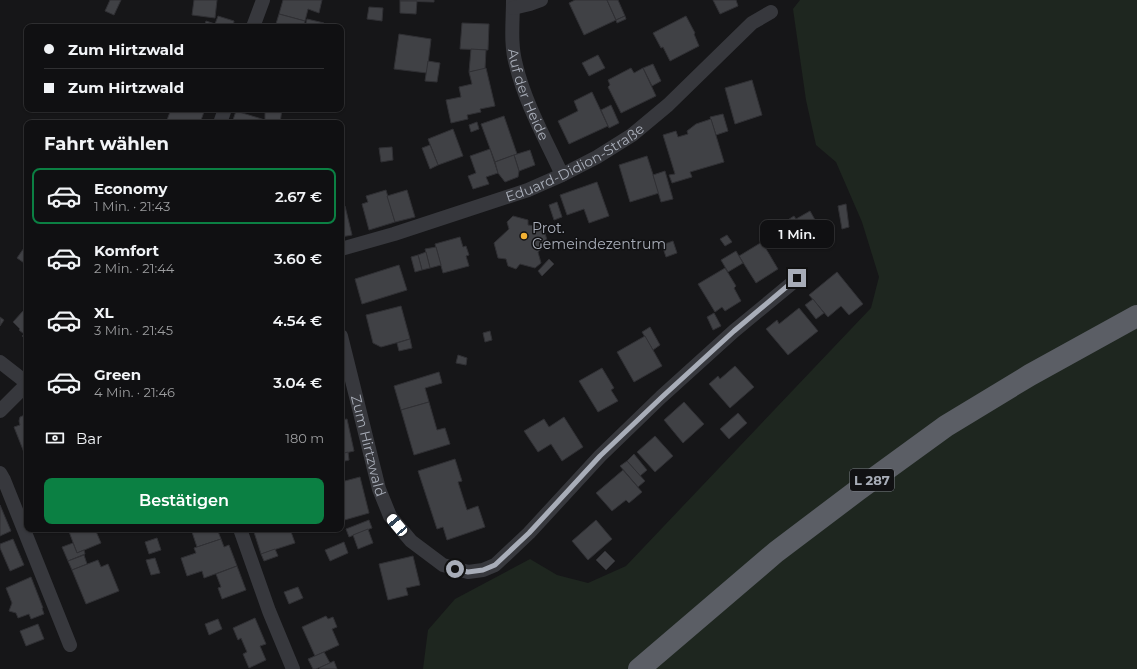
<!DOCTYPE html>
<html lang="de">
<meta charset="utf-8">
<style>
:root{--surface:#101012;--page:#1e1e20;--text:#f1f3f6;--muted:#9c9d9f;--line:#303032;--accent:#0b8043}
body{margin:0;font-family:Montserrat,sans-serif;background:var(--page);color:var(--text);height:100vh;display:flex;flex-direction:column;font-size:15px;white-space:nowrap}
*{box-sizing:border-box;margin:0}
p{font-size:13px;color:var(--muted)}
.icon{flex:none;width:22px;height:22px;fill:none;stroke:currentColor;stroke-width:2;stroke-linecap:round;stroke-linejoin:round}
.map{position:relative;flex:1;overflow:hidden}
.panel{position:absolute;left:24px;top:120px;width:320px;height:412px;display:flex;flex-direction:column;background:var(--surface);border-radius:8px;box-shadow:0 1px 3px #0004,0 0 0 1px var(--line)}
.panel>*{flex:none}
.hud{position:absolute;left:24px;top:24px;width:320px;height:88px;border-radius:8px;box-shadow:0 1px 3px #0004,0 0 0 1px var(--line);display:grid;align-content:center;height:88px;padding:0 20px;background:var(--surface)}
.end{position:absolute;width:18px;height:18px;margin:-9px;border:5px solid #a8adb8;background:#111;box-shadow:0 0 0 2px #111}
.from{border-radius:50%}
.bubble{position:absolute;height:28px;border-radius:8px;background:var(--surface);box-shadow:0 1px 3px #0004,0 0 0 1px var(--line);font-size:13px;font-weight:600;line-height:28px;text-align:center}
.car{position:absolute;width:12px;height:24px;margin:-12px -6px;border-radius:5px;box-shadow:0 0 3px 1px #0007;background:linear-gradient(#fff 24%,#345 0 40%,#fff 0 76%,#345 0 86%,#fff 0)}
.hud b{display:flex;align-items:center;gap:14px;height:38px;font-size:15px}
.hud b+b{border-top:1px solid var(--line)}
.hud i{width:10px;height:10px;background:var(--text)}
ul{padding:0;list-style:none}
li{display:flex;align-items:center;gap:12px;height:56px;margin:0 8px 6px;padding:0 12px;border:2px solid transparent;border-radius:8px}
li div{flex:1}
li b{display:block;font-size:15px}
li em{font-style:normal;font-weight:600}
li.active{border-color:var(--accent)}
li>.icon{width:36px;height:36px;stroke-width:1.5}
h2{padding:0 20px;font-size:18px;line-height:48px}
.pay{display:flex;align-items:center;gap:10px;height:44px;padding:0 20px;font-size:15px}
.pay p{margin-inline-start:auto}
.cta{display:flex;gap:8px;margin-top:auto;padding:8px 20px}
.cta a{flex:1;height:46px;border-radius:8px;background:var(--accent);color:#fff;font-size:16px;font-weight:600;line-height:46px;text-align:center}
.map>svg:first-child{display:block}
.green{fill:#1e261f}
.building{fill:#404145;stroke:#303034}
.lines{fill:none;stroke-linecap:round;stroke-linejoin:round}
.minor{stroke:#37383d;stroke-width:14}
.trunk{stroke:#5b5e65;stroke-width:22}
.route{stroke:#a8adb8;stroke-width:5}
.poi-dot{fill:#f2b134;stroke:#111113;stroke-width:1.5}
.labels{text-anchor:middle;dominant-baseline:central;stroke-width:3;stroke-linejoin:round;paint-order:stroke}
.shield{fill:#111113;stroke:#7b7e86;stroke-width:1}
.shield-label{font-size:13px;font-weight:bold;fill:#a8adb8}
.street-label{font-size:14px;fill:#a8adb8;stroke:#111113}
.poi-label{font-size:14px;fill:#a8adb8;stroke:#111113;text-anchor:start}
</style>
<div class="map">
<svg width="1137" height="669" viewBox="0 0 1137 669">
<rect width="100%" height="100%" fill="#161618"/>
<path class="green" d="M 800,0 L 1137,0 L 1137,669 L 423,669 L 428,630 L 455,599 L 530,559 L 557,575 L 588,583 L 626,566 L 871,308 L 879,277 L 862,222 L 836,162 L 816,145 L 806,100 L 793,9 Z"/>
<g class="building">
<path d="M 110,0 L 121,0 L 114,15 L 105,11 Z"/>
<path d="M 194,0 L 217,0 L 215,18 L 192,15 Z"/>
<path d="M 283,0 L 322,0 L 319,13 L 308,9 L 305,21 L 279,14 Z"/>
<path d="M 400,0 L 434,0 L 434,2 L 400,1 Z"/>
<path d="M 575,0 L 607,0 L 616,20 L 584,35 L 569,3 Z"/>
<path d="M 607,0 L 618,0 L 625,16 L 616,20 Z"/>
<path d="M 713,0 L 736,0 L 738,6 L 720,14 Z"/>
<path d="M 400,1 L 417,1 L 416,14 L 400,13 Z"/>
<path d="M 369,7 L 383,8 L 382,21 L 367,19 Z"/>
<path d="M 279,14 L 305,21 L 303,27 L 275,27 Z"/>
<path d="M 218,16 L 234,21 L 233,27 L 224,27 L 215,24 Z"/>
<path d="M 625,16 L 626,19 L 617,23 L 616,20 Z"/>
<path d="M 686,16 L 695,33 L 694,34 L 699,46 L 670,61 L 663,47 L 661,48 L 653,33 Z"/>
<path d="M 307,19 L 324,23 L 323,27 L 305,27 Z"/>
<path d="M 206,21 L 224,27 L 204,27 Z"/>
<path d="M 462,23 L 489,24 L 488,50 L 460,49 Z"/>
<path d="M 399,34 L 431,39 L 427,73 L 394,69 Z"/>
<path d="M 471,49 L 486,50 L 485,69 L 469,72 Z"/>
<path d="M 598,55 L 605,68 L 589,76 L 582,63 Z"/>
<path d="M 428,61 L 440,63 L 437,82 L 425,81 Z"/>
<path d="M 653,64 L 661,81 L 652,86 L 643,68 Z"/>
<path d="M 486,68 L 495,106 L 480,109 L 481,112 L 467,115 L 468,119 L 451,123 L 446,100 L 461,97 L 459,87 L 472,84 L 469,72 Z"/>
<path d="M 631,68 L 634,73 L 643,68 L 656,96 L 621,113 L 608,87 L 610,85 L 608,80 Z"/>
<path d="M 752,80 L 762,115 L 735,124 L 725,88 Z"/>
<path d="M 592,92 L 608,126 L 569,144 L 558,121 L 578,111 L 574,101 Z"/>
<path d="M 611,105 L 619,123 L 609,128 L 601,110 Z"/>
<path d="M 171,109 L 205,109 L 200,123 L 166,123 Z"/>
<path d="M 265,109 L 282,109 L 280,123 L 265,121 Z"/>
<path d="M 236,111 L 265,120 L 264,123 L 232,123 Z"/>
<path d="M 723,114 L 728,131 L 716,135 L 710,117 Z"/>
<path d="M 504,116 L 517,154 L 495,162 L 481,124 Z"/>
<path d="M 711,119 L 724,162 L 690,172 L 692,177 L 672,183 L 669,175 L 675,174 L 663,135 L 676,131 L 678,137 L 688,134 L 687,131 L 696,124 Z"/>
<path d="M 477,122 L 479,129 L 471,132 L 469,125 Z"/>
<path d="M 453,129 L 463,156 L 438,165 L 428,139 Z"/>
<path d="M 430,145 L 438,165 L 430,169 L 422,148 Z"/>
<path d="M 392,147 L 393,160 L 381,162 L 379,148 Z"/>
<path d="M 490,149 L 498,173 L 486,177 L 489,184 L 473,189 L 468,176 L 476,173 L 470,156 Z"/>
<path d="M 530,150 L 535,165 L 519,171 L 514,155 Z"/>
<path d="M 514,155 L 519,171 L 518,177 L 505,182 L 498,173 L 495,162 Z"/>
<path d="M 647,156 L 659,193 L 630,202 L 619,165 Z"/>
<path d="M 665,171 L 673,199 L 661,202 L 653,175 Z"/>
<path d="M 597,182 L 609,216 L 589,223 L 584,209 L 567,215 L 560,195 Z"/>
<path d="M 386,190 L 395,222 L 369,230 L 362,204 L 368,202 L 366,196 Z"/>
<path d="M 407,190 L 415,217 L 395,222 L 387,196 Z"/>
<path d="M 557,202 L 562,217 L 554,220 L 549,205 Z"/>
<path d="M 846,204 L 849,227 L 842,229 L 838,206 Z"/>
<path d="M 345,206 L 352,235 L 341,237 L 341,207 Z"/>
<path d="M 810,211 L 823,234 L 801,247 L 796,238 L 793,240 L 783,223 L 794,216 L 796,219 Z"/>
<path d="M 513,216 L 528,220 L 528,225 L 543,227 L 548,243 L 538,252 L 541,263 L 535,268 L 520,264 L 516,269 L 508,266 L 506,259 L 498,258 L 494,243 L 509,229 L 507,222 Z"/>
<path d="M 727,235 L 732,242 L 725,246 L 720,239 Z"/>
<path d="M 460,237 L 463,247 L 466,246 L 469,255 L 466,256 L 469,266 L 443,273 L 435,244 Z"/>
<path d="M 673,241 L 677,253 L 666,257 L 662,245 Z"/>
<path d="M 762,242 L 778,269 L 756,283 L 739,256 Z"/>
<path d="M 26,245 L 27,246 L 27,265 L 17,258 Z"/>
<path d="M 436,247 L 441,265 L 430,268 L 425,249 Z"/>
<path d="M 736,251 L 743,263 L 728,272 L 721,260 Z"/>
<path d="M 426,252 L 430,268 L 422,270 L 418,255 Z"/>
<path d="M 418,255 L 422,270 L 415,272 L 411,257 Z"/>
<path d="M 549,259 L 554,264 L 542,276 L 538,271 Z"/>
<path d="M 399,265 L 407,290 L 362,304 L 355,279 Z"/>
<path d="M 725,268 L 736,286 L 734,288 L 741,301 L 725,311 L 722,307 L 715,312 L 698,284 Z"/>
<path d="M 837,272 L 863,304 L 849,315 L 841,306 L 828,317 L 809,295 Z"/>
<path d="M 813,299 L 824,313 L 816,319 L 805,305 Z"/>
<path d="M 401,306 L 410,339 L 381,347 L 373,343 L 366,315 Z"/>
<path d="M 27,307 L 27,315 L 23,311 Z"/>
<path d="M 799,308 L 818,331 L 788,355 L 766,329 L 777,320 L 779,324 Z"/>
<path d="M 23,311 L 27,315 L 27,340 L 22,336 L 24,334 L 19,330 L 20,329 L 13,322 Z"/>
<path d="M 714,313 L 721,326 L 713,330 L 707,317 Z"/>
<path d="M 0,317 L 4,320 L 0,326 Z"/>
<path d="M 650,327 L 660,345 L 653,350 L 642,332 Z"/>
<path d="M 490,331 L 492,340 L 485,342 L 483,333 Z"/>
<path d="M 645,336 L 662,366 L 634,382 L 617,352 Z"/>
<path d="M 410,339 L 412,348 L 399,351 L 397,343 Z"/>
<path d="M 458,355 L 467,358 L 466,365 L 456,363 Z"/>
<path d="M 735,366 L 754,387 L 730,408 L 709,384 L 718,376 L 720,379 Z"/>
<path d="M 602,368 L 614,388 L 611,390 L 618,401 L 598,412 L 579,381 Z"/>
<path d="M 439,372 L 442,383 L 425,388 L 429,402 L 401,410 L 394,386 Z"/>
<path d="M 429,402 L 437,430 L 445,428 L 450,444 L 414,455 L 401,410 Z"/>
<path d="M 684,402 L 704,424 L 683,443 L 664,420 Z"/>
<path d="M 738,413 L 747,423 L 729,439 L 720,429 Z"/>
<path d="M 27,414 L 27,460 L 14,427 L 20,425 L 19,421 L 20,417 Z"/>
<path d="M 564,417 L 583,447 L 562,461 L 551,444 L 538,452 L 524,431 L 544,419 L 549,427 Z"/>
<path d="M 347,419 L 354,451 L 341,454 L 341,420 Z"/>
<path d="M 655,436 L 673,456 L 655,472 L 637,452 Z"/>
<path d="M 348,452 L 349,460 L 341,462 L 341,454 Z"/>
<path d="M 634,454 L 647,470 L 640,476 L 627,461 Z"/>
<path d="M 455,459 L 462,481 L 458,482 L 467,510 L 478,506 L 485,527 L 447,540 L 443,527 L 437,529 L 418,471 Z"/>
<path d="M 627,461 L 645,481 L 638,487 L 620,466 Z"/>
<path d="M 623,470 L 642,492 L 629,503 L 626,500 L 612,511 L 596,493 Z"/>
<path d="M 360,477 L 369,513 L 341,521 L 341,482 Z"/>
<path d="M 0,505 L 11,531 L 0,536 Z"/>
<path d="M 369,520 L 372,528 L 349,537 L 346,529 Z"/>
<path d="M 596,520 L 612,539 L 588,560 L 572,541 Z"/>
<path d="M 68,529 L 95,529 L 101,543 L 77,553 Z"/>
<path d="M 191,529 L 217,529 L 221,539 L 197,547 Z"/>
<path d="M 253,529 L 290,529 L 295,543 L 261,554 Z"/>
<path d="M 368,529 L 373,543 L 358,549 L 353,535 Z"/>
<path d="M 157,538 L 161,550 L 149,554 L 145,542 Z"/>
<path d="M 13,539 L 24,565 L 10,571 L 0,548 L 0,544 Z"/>
<path d="M 221,539 L 224,547 L 229,545 L 237,566 L 204,578 L 202,571 L 187,576 L 181,558 L 196,553 L 194,548 Z"/>
<path d="M 344,542 L 348,553 L 330,561 L 325,550 Z"/>
<path d="M 73,543 L 77,553 L 84,550 L 85,554 L 68,561 L 62,547 Z"/>
<path d="M 275,549 L 278,556 L 264,561 L 261,554 Z"/>
<path d="M 605,551 L 615,561 L 606,570 L 596,560 Z"/>
<path d="M 84,555 L 87,564 L 72,570 L 68,561 Z"/>
<path d="M 413,556 L 420,585 L 406,588 L 408,595 L 388,600 L 379,564 Z"/>
<path d="M 155,558 L 160,573 L 151,575 L 146,560 Z"/>
<path d="M 98,560 L 101,567 L 108,564 L 119,591 L 86,604 L 72,570 Z"/>
<path d="M 237,566 L 246,590 L 222,599 L 218,588 L 221,587 L 216,574 Z"/>
<path d="M 31,577 L 43,608 L 42,608 L 44,614 L 31,619 L 29,614 L 18,618 L 16,613 L 9,611 L 12,603 L 6,588 Z"/>
<path d="M 298,587 L 303,598 L 289,604 L 284,592 Z"/>
<path d="M 326,616 L 328,619 L 333,617 L 337,627 L 332,629 L 339,645 L 315,656 L 302,627 Z"/>
<path d="M 255,618 L 266,644 L 260,646 L 266,660 L 249,668 L 243,654 L 247,652 L 241,638 L 238,640 L 233,628 Z"/>
<path d="M 218,619 L 222,629 L 209,635 L 205,624 Z"/>
<path d="M 38,624 L 44,639 L 26,646 L 20,631 Z"/>
<path d="M 324,652 L 330,663 L 316,669 L 313,669 L 308,659 Z"/>
<path d="M 334,661 L 337,669 L 320,669 L 319,668 Z"/>
</g>
<g class="lines">
<g class="minor">
<path id="s1" d="M 513,0 C 513,21 510,44 516,65 C 525,103 546,140 562,175"/>
<path d="M 513,8 L 530,4 L 541,0"/>
<path d="M 253,27 L 263,0"/>
<path d="M 220,123 L 225,109"/>
<path id="s2" d="M 341,249 L 394,234 L 528,190 L 562,175 L 597,157 L 632,135 L 668,105 L 752,23 L 771,12"/>
<path id="s3" d="M 341,336 L 379,489 L 390,516 L 411,541 L 443,565 L 468,572 L 483,570 L 495,565 L 529,533 L 600,456 L 661,397 L 734,331 L 797,279"/>
<path d="M 0,362 L 27,383"/>
<path d="M 0,411 L 27,384"/>
<path d="M 0,473 L 4,480 L 70,645"/>
<path d="M 240,529 L 269,611 L 293,669"/>
</g>
<path class="trunk" d="M 639,669 L 776,552 L 858,490 L 946,426 L 1030,375 L 1137,316"/>
</g>
<g class="lines">
<path class="route" d="M 455,569 L 468,572 L 483,570 L 495,565 L 529,533 L 600,456 L 662,397 L 734,331 L 797,278"/>
</g>
<circle class="poi-dot" cx="524" cy="236" r="4"/>
<g class="labels">
<rect class="shield" x="850" y="469" width="44" height="22" rx="3"/>
<g class="shield-label">
<text x="872" y="480">L 287</text>
</g>
<g class="street-label">
<text stroke="none"><textPath href="#s1" startOffset="97">Auf der Heide</textPath></text>
<text stroke="none"><textPath href="#s2" startOffset="250">Eduard-Didion-Straße</textPath></text>
<text stroke="none"><textPath href="#s3" startOffset="113">Zum Hirtzwald</textPath></text>
</g>
<g class="poi-label">
<text x="532" y="228">Prot.<tspan x="532" dy="16">Gemeindezentrum</tspan></text>
</g>
</g>
</svg>
<i class="end from" style="left:455px;top:569px"></i>
<i class="end" style="left:797px;top:278px"></i>
<div class="bubble" style="left:760px;top:220px;width:74px">1 Min.</div>
<i class="car" style="left:397px;top:525px;rotate:320deg"></i>
<div class="hud">
<b><i class="from"></i>Zum Hirtzwald</b>
<b><i></i>Zum Hirtzwald</b>
</div>
<section class="panel">
<h2>Fahrt wählen</h2>
<ul>
<li class="active"><svg class="icon" aria-label="car" viewBox="0 0 24 24"><path d="M5 17H2v-5l4-1 3-4h7l3 4 3 1v5h-3M9 17h6M6 11h13"/><circle cx="7" cy="17" r="2"/><circle cx="17" cy="17" r="2"/></svg><div><b>Economy</b><p>1 Min. · 21:43</p></div><em>2.67 €</em></li>
<li><svg class="icon" aria-label="car" viewBox="0 0 24 24"><path d="M5 17H2v-5l4-1 3-4h7l3 4 3 1v5h-3M9 17h6M6 11h13"/><circle cx="7" cy="17" r="2"/><circle cx="17" cy="17" r="2"/></svg><div><b>Komfort</b><p>2 Min. · 21:44</p></div><em>3.60 €</em></li>
<li><svg class="icon" aria-label="car" viewBox="0 0 24 24"><path d="M5 17H2v-5l4-1 3-4h7l3 4 3 1v5h-3M9 17h6M6 11h13"/><circle cx="7" cy="17" r="2"/><circle cx="17" cy="17" r="2"/></svg><div><b>XL</b><p>3 Min. · 21:45</p></div><em>4.54 €</em></li>
<li><svg class="icon" aria-label="car" viewBox="0 0 24 24"><path d="M5 17H2v-5l4-1 3-4h7l3 4 3 1v5h-3M9 17h6M6 11h13"/><circle cx="7" cy="17" r="2"/><circle cx="17" cy="17" r="2"/></svg><div><b>Green</b><p>4 Min. · 21:46</p></div><em>3.04 €</em></li>
</ul>
<div class="pay"><svg class="icon" aria-label="cash" viewBox="0 0 24 24"><path d="M3 7h18v10H3z"/><circle cx="12" cy="12" r="2"/></svg>Bar<p>180 m</p></div>
<div class="cta"><a>Bestätigen</a></div>
</section>
</div>
